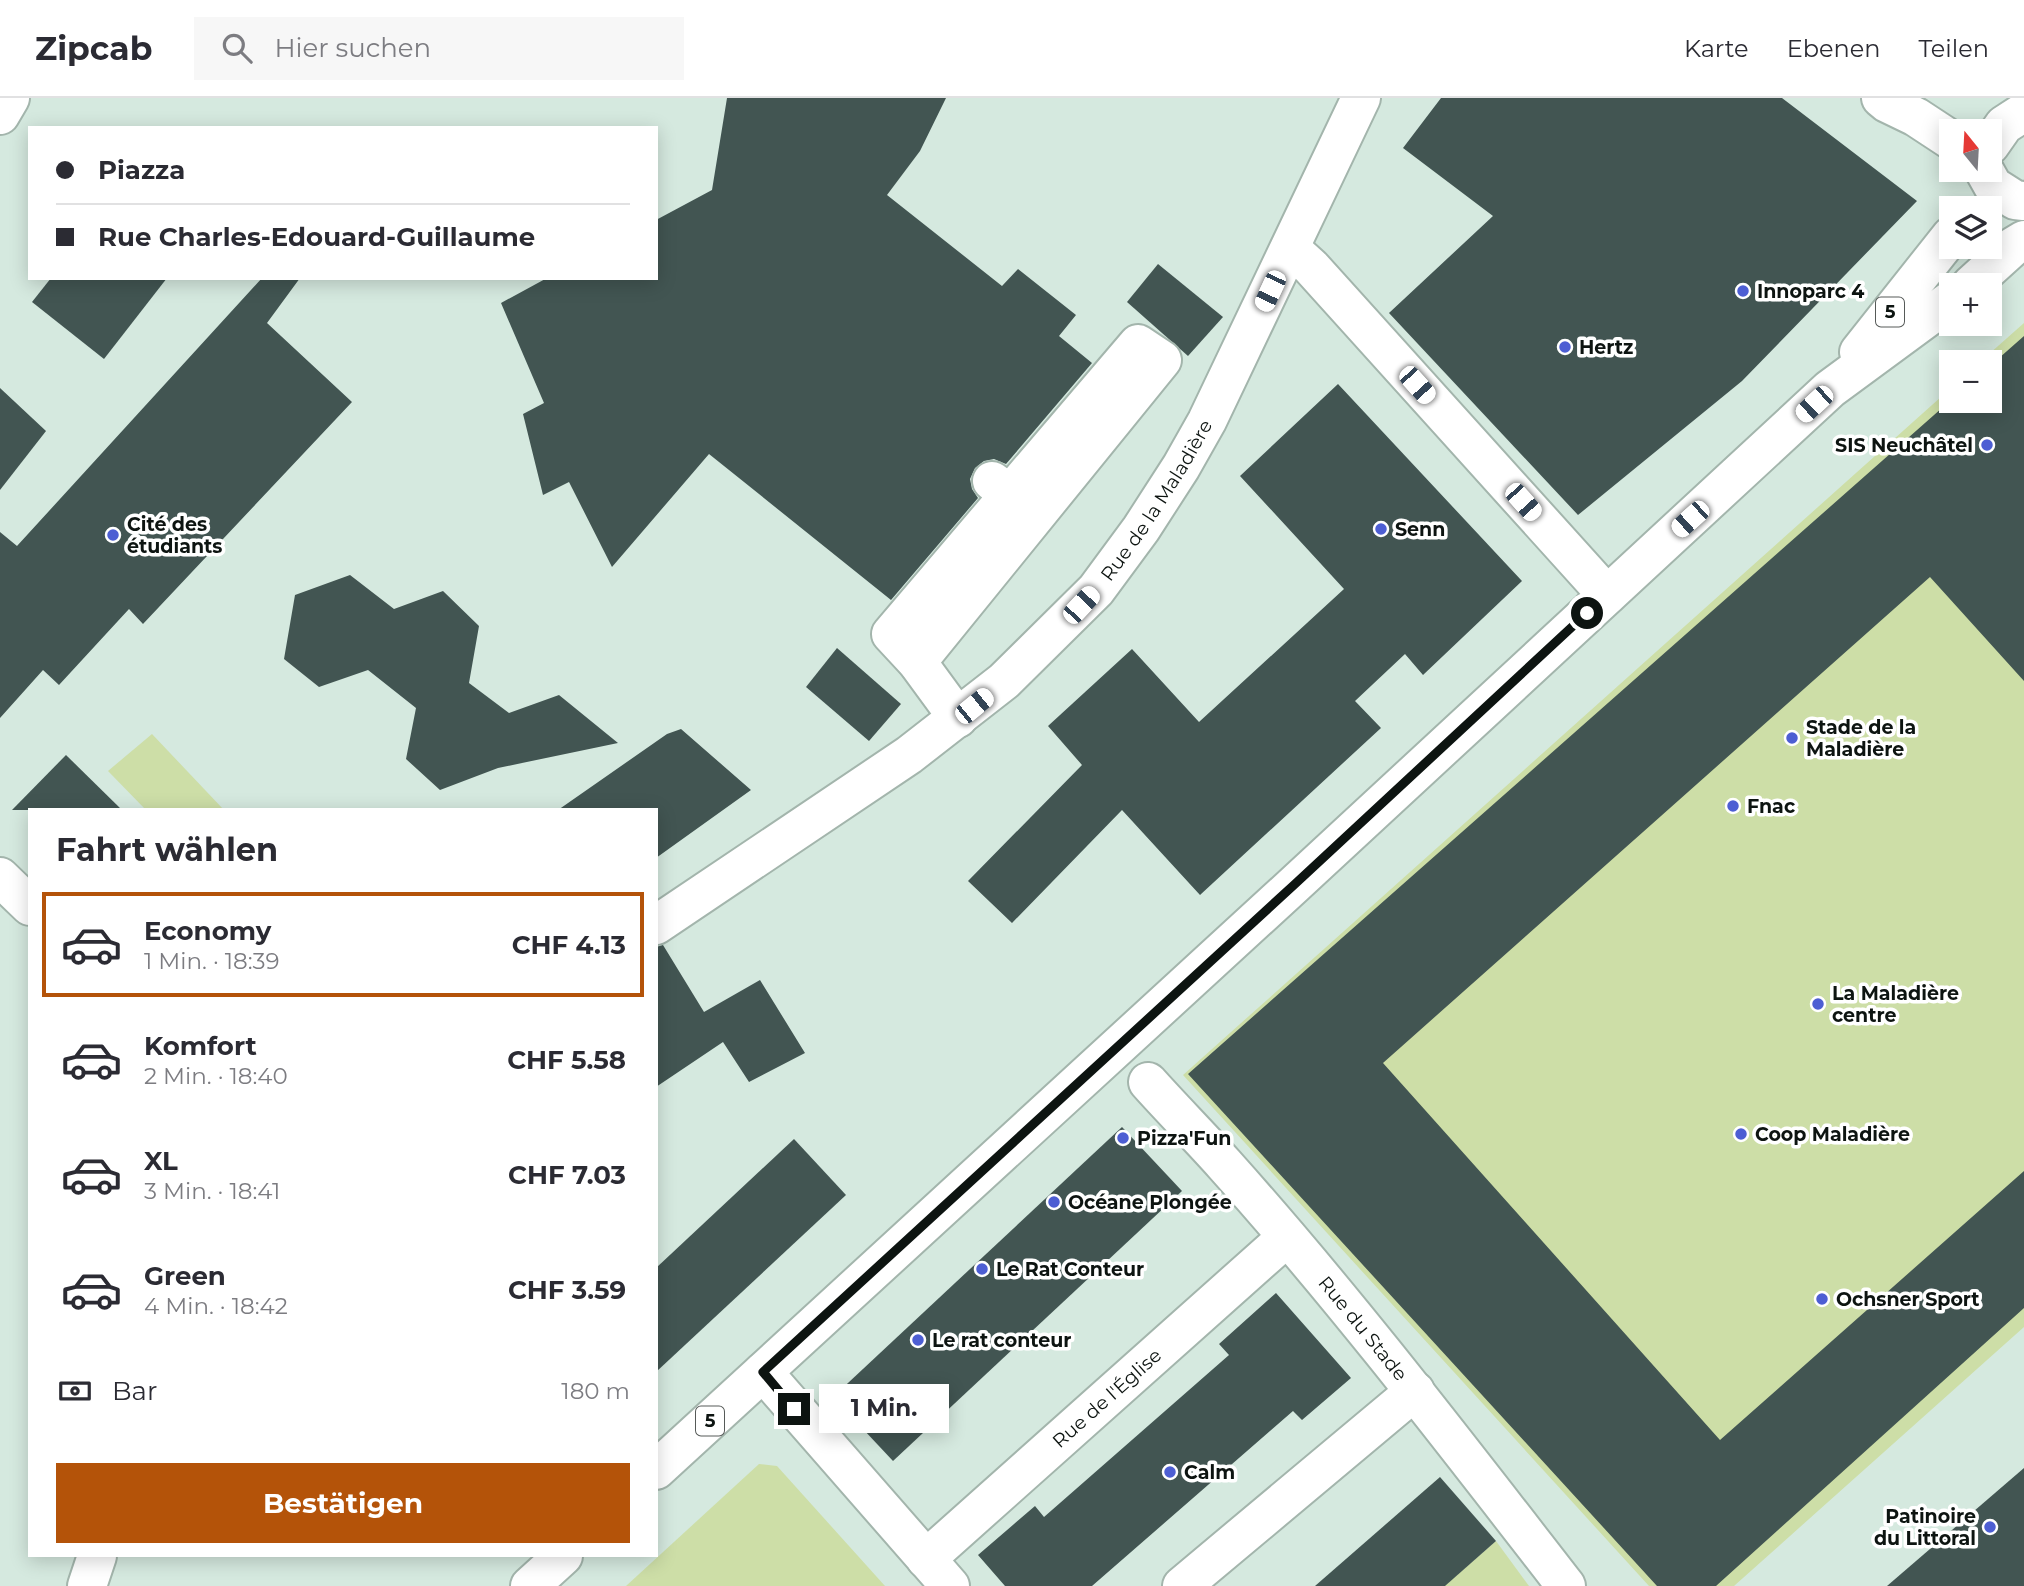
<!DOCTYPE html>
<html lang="de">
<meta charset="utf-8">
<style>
:root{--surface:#fff;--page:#f7f7f7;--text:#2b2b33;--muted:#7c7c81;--line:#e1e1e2;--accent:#b45309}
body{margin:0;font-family:Montserrat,sans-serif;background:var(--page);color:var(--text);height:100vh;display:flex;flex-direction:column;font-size:26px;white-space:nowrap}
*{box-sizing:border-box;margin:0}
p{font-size:23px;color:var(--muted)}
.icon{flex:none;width:38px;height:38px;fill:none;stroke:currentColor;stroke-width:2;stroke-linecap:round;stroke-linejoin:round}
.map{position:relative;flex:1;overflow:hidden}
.details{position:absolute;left:28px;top:710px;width:630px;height:749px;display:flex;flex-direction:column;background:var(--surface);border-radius:0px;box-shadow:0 4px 18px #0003}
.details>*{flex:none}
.top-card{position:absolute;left:28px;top:28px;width:630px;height:154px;border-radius:0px;box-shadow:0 4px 18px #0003;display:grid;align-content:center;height:154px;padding:0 28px;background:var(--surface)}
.needle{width:46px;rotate:342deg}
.controls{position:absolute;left:1939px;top:21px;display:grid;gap:14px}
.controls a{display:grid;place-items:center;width:63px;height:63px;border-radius:0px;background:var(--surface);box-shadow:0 4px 18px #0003;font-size:35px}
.end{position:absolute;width:32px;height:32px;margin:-16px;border:9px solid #0d1411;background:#fff;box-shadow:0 0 0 4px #fff}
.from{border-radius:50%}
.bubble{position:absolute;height:49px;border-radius:0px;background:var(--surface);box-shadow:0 4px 18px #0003;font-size:23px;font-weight:700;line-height:49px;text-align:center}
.car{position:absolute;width:21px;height:42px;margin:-21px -10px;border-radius:9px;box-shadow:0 0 5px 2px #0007;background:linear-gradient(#fff 24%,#345 0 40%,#fff 0 76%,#345 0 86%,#fff 0)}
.top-card b{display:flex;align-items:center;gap:24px;height:66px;font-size:26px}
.top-card b+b{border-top:2px solid var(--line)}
.top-card i{width:18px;height:18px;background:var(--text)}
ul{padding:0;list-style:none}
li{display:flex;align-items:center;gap:21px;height:105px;margin:0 14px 10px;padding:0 14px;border:4px solid transparent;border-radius:0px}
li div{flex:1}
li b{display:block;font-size:26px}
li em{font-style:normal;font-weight:700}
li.on{border-color:var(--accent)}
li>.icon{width:63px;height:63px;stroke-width:1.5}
h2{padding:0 28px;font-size:32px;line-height:84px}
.pay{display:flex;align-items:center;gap:18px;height:77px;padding:0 28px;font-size:26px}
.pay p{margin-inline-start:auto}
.action{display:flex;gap:14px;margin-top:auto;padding:14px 28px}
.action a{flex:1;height:80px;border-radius:0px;background:var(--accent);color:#fff;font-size:28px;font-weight:700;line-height:80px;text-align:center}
header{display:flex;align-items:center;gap:42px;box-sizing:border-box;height:98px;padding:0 35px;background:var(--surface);border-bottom:2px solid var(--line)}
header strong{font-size:33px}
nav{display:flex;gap:38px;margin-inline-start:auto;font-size:24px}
.search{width:490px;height:63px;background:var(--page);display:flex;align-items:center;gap:18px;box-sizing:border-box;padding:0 24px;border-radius:0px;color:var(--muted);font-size:26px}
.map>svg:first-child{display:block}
.green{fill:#cddea7}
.building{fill:#425552}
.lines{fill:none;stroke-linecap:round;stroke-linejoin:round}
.minor-casing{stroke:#a3b5ac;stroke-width:42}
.major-casing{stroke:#a3b5ac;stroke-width:42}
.minor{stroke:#fff;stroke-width:38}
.major{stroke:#fff;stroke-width:38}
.route{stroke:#0d1411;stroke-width:9}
.poi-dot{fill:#4d5ed3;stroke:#fff;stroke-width:2.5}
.labels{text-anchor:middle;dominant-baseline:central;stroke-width:7;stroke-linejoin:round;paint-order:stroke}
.shield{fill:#fff;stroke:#565a58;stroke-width:2}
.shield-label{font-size:18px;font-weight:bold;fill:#0d1411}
.poi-label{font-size:19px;font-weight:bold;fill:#0d1411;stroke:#fff;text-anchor:start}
.street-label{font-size:19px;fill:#0d1411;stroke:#fff}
</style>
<header>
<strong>Zipcab</strong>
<div class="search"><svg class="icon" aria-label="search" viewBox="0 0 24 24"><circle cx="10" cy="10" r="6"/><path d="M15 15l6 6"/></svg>Hier suchen</div>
<nav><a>Karte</a><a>Ebenen</a><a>Teilen</a></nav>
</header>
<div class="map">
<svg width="2024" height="1488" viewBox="0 0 2024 1488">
<rect width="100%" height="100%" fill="#d5e9df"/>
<g class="green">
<path d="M 2024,225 L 2024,1229 L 1734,1488 L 1649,1488 L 1183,977 L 1951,290 L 1951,303 L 1990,303 L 1990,264 L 1980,264 Z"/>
<path d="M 152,636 L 224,712 L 146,712 L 108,673 Z"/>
<path d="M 759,1366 L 777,1368 L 885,1488 L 626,1488 Z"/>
<path d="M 1496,1443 L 1529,1488 L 1444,1488 Z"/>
</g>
<g class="building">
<path d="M 727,0 L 946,0 L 920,53 L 887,97 L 1002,188 L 1018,171 L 1076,217 L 1059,238 L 1092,265 L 1006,366 L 994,361 L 984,363 L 975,370 L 970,381 L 972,391 L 978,400 L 891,502 L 709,356 L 612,469 L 569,384 L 543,397 L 523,316 L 544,305 L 501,205 L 547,180 L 656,180 L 656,122 L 712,92 Z"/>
<path d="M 1441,0 L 1782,0 L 1917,103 L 1742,283 L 1578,417 L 1389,215 L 1493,118 L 1403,50 Z"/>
<path d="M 1158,166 L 1223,219 L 1188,258 L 1127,204 Z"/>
<path d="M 51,180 L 167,180 L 104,261 L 32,204 Z"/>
<path d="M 262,180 L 300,180 L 267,225 L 352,304 L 143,526 L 129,511 L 59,587 L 43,572 L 0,620 L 0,434 L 17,448 Z"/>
<path d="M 2024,238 L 2024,583 L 1930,479 L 1383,965 L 1720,1342 L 2024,1073 L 2024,1210 L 1716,1488 L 1657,1488 L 1188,976 L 1951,302 L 1990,303 L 1990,268 Z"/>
<path d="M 1338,286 L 1522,483 L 1423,577 L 1405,556 L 1355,603 L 1381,630 L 1200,797 L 1122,712 L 1012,825 L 968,783 L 1082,667 L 1048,628 L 1132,551 L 1199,624 L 1344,491 L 1240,378 Z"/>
<path d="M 0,290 L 46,333 L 0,392 Z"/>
<path d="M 350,477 L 394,511 L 443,493 L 479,528 L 469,585 L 509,615 L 559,597 L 618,645 L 498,670 L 440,692 L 406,661 L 416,610 L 368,572 L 319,589 L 284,561 L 295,497 Z"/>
<path d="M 837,550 L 901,606 L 869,643 L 806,589 Z"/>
<path d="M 681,631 L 751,692 L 656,760 L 656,712 L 558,712 L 667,636 Z"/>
<path d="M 66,657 L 122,712 L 12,712 Z"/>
<path d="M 663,847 L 704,914 L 760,882 L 805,955 L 749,984 L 723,944 L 656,989 L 656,849 Z"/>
<path d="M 1122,1029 L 1182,1093 L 893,1363 L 833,1299 Z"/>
<path d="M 794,1041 L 846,1097 L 656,1274 L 656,1170 Z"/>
<path d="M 1276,1195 L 1351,1280 L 1302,1322 L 1293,1313 L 1092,1488 L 1005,1488 L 978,1457 L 1035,1408 L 1044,1419 L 1229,1257 L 1219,1246 Z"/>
<path d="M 2024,1370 L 2024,1488 L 1887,1488 Z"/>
<path d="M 1440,1379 L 1496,1443 L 1445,1488 L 1315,1488 Z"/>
</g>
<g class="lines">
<defs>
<g id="minor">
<path d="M 1881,0 L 1887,5 L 1916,19 L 1951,42"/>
<path d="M 0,17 L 10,0"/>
<path d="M 1290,150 L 1311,169 L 1607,497"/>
<path d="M 917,564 L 1162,262 L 1138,246 L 1010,396"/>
<path d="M 958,620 L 917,564 L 891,536 L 1010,396 L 992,383"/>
<path d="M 0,779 L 30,808"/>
<path id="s1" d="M 656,827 L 909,657 L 1004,583 L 1096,492 L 1141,431 L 1181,369 L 1207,323 L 1361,0"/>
<path id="s2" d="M 1148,984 C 1173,1012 1199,1038 1224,1066 C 1345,1201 1455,1345 1566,1488"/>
<path d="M 763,1274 L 950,1488"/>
<path id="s3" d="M 926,1461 L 1287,1139"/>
<path d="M 87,1488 L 97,1458"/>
<path d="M 1182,1488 L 1415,1293"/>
</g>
<g id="major">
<path d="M 1990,47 L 2004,27 L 2024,14"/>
<path d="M 1984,72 L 1993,88 L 2015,102 L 2024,103"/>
<path d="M 1971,187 L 2014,148 L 2024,142"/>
<path d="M 1859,254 L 1951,138"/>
<path d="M 656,1372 L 1295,786 L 1830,291 L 1951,202"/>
<path d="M 530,1488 L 563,1458"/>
</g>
</defs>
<use href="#minor" class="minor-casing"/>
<use href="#major" class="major-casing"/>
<use href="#minor" class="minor"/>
<use href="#major" class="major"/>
</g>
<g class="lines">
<path class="route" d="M 794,1311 L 763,1274 L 1295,786 L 1587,515"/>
</g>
<g class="poi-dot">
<circle cx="1743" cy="193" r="7"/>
<circle cx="1565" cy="249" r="7"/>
<circle cx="1987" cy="347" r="7"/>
<circle cx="1381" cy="431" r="7"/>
<circle cx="113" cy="437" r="7"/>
<circle cx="1792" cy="640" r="7"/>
<circle cx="1733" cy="708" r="7"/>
<circle cx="1818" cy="906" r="7"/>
<circle cx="1741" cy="1036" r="7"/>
<circle cx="1123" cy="1040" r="7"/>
<circle cx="1054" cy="1104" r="7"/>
<circle cx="982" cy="1171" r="7"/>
<circle cx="1822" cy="1201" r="7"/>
<circle cx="918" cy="1242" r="7"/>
<circle cx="1170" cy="1374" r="7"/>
<circle cx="1990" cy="1429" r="7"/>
</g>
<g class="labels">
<g class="shield">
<rect x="1876" y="199.5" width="28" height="29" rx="5"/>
<rect x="696" y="1308.5" width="28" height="29" rx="5"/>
</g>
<g class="shield-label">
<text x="1890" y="214">5</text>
<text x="710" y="1323">5</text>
</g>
<g class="poi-label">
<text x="1757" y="193">Innoparc 4</text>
<text x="1579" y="249">Hertz</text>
<text x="1973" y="347" text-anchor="end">SIS Neuchâtel</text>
<text x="127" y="426">Cité des<tspan x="127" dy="22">étudiants</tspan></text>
<text x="1395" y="431">Senn</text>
<text x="1806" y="629">Stade de la<tspan x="1806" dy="22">Maladière</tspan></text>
<text x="1747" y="708">Fnac</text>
<text x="1832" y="895">La Maladière<tspan x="1832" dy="22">centre</tspan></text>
<text x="1755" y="1036">Coop Maladière</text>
<text x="1137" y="1040">Pizza'Fun</text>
<text x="1068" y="1104">Océane Plongée</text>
<text x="996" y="1171">Le Rat Conteur</text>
<text x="1836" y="1201">Ochsner Sport</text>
<text x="932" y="1242">Le rat conteur</text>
<text x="1184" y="1374">Calm</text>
<text x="1976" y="1418" text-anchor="end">Patinoire<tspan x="1976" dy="22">du Littoral</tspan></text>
</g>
<g class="street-label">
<text stroke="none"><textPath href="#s1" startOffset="663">Rue de la Maladière</textPath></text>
<text stroke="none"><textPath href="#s2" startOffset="327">Rue du Stade</textPath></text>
<text stroke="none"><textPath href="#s3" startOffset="242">Rue de l'Église</textPath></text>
</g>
</g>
</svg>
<div class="controls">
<a><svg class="needle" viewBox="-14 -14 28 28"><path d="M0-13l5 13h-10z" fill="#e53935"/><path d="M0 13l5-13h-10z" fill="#7c7c81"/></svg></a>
<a><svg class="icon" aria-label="layers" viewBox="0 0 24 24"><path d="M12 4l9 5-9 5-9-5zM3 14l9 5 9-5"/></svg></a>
<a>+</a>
<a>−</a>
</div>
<i class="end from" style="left:1587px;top:515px"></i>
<i class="end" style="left:794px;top:1311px"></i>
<div class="bubble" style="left:819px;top:1286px;width:130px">1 Min.</div>
<i class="car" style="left:1270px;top:193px;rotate:205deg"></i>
<i class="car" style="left:1417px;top:287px;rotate:138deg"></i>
<i class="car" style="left:1814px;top:306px;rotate:227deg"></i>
<i class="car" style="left:1523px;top:404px;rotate:138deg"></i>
<i class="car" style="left:1690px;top:421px;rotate:228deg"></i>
<i class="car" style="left:1081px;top:507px;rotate:43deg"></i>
<i class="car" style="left:974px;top:608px;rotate:51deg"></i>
<div class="top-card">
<b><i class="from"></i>Piazza</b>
<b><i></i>Rue Charles-Edouard-Guillaume</b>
</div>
<section class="details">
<h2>Fahrt wählen</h2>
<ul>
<li class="on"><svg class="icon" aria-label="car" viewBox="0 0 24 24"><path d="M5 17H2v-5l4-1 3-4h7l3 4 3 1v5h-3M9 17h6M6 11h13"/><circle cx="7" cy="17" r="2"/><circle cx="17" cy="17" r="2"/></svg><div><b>Economy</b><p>1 Min. · 18:39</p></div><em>CHF 4.13</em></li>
<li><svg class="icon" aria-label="car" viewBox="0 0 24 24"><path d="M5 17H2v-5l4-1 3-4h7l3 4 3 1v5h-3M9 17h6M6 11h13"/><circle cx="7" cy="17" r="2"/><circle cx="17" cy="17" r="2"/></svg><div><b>Komfort</b><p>2 Min. · 18:40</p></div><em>CHF 5.58</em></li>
<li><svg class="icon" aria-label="car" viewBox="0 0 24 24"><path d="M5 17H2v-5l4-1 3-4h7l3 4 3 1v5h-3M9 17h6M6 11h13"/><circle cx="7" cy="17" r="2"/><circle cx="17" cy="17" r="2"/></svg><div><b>XL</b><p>3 Min. · 18:41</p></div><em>CHF 7.03</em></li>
<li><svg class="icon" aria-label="car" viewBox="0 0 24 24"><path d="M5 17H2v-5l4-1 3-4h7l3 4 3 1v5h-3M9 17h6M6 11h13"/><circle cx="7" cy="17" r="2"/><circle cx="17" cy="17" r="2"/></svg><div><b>Green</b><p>4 Min. · 18:42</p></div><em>CHF 3.59</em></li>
</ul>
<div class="pay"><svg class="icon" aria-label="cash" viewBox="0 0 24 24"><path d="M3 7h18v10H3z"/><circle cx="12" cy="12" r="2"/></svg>Bar<p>180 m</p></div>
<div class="action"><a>Bestätigen</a></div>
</section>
</div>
